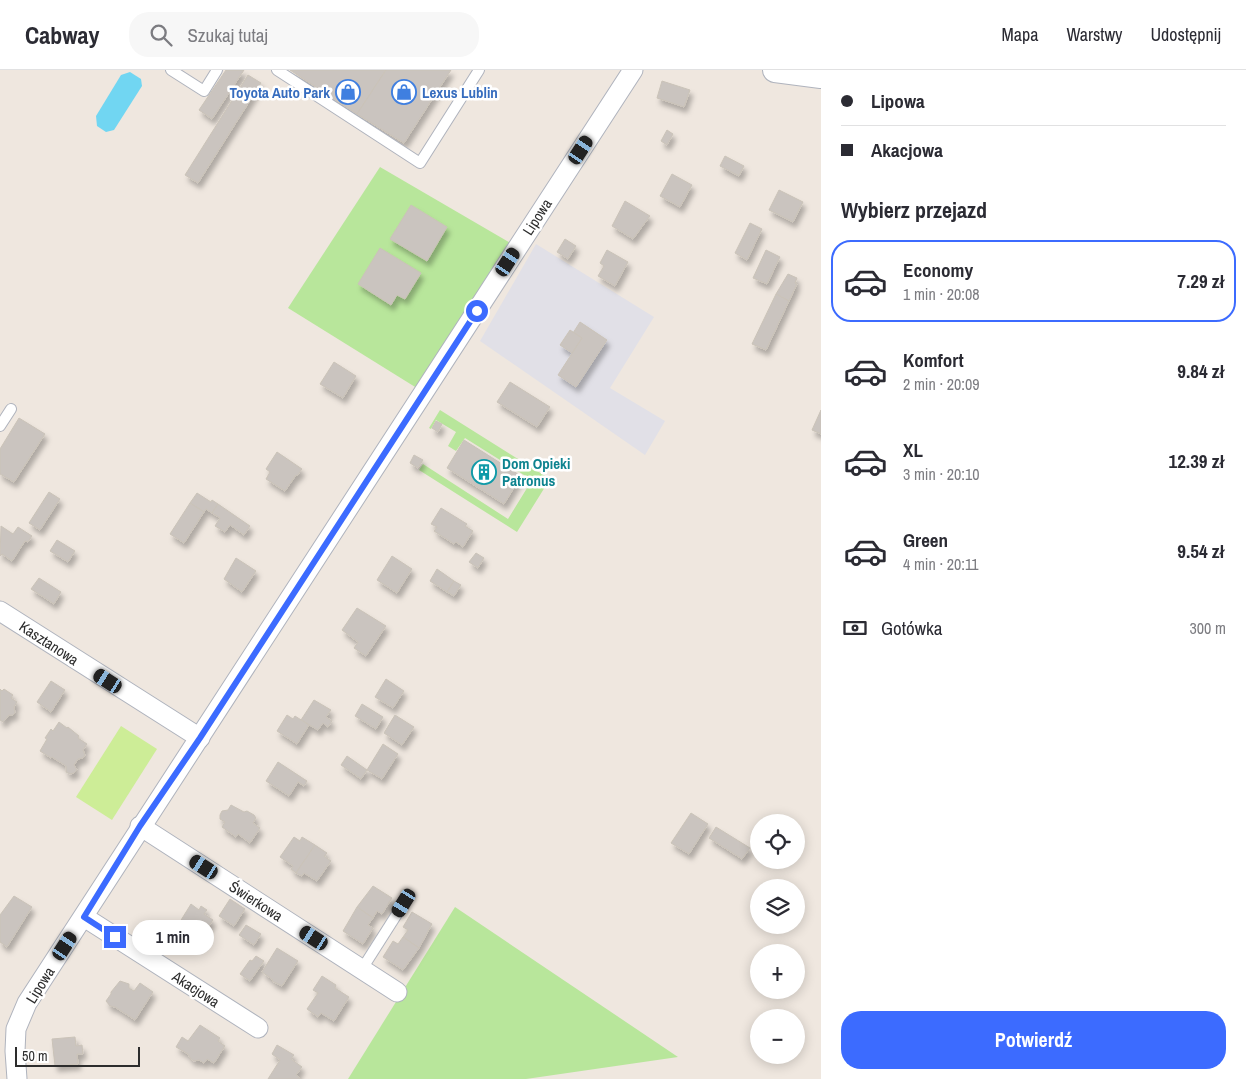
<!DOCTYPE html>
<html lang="pl">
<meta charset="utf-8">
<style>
:root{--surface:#fff;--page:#f7f7f7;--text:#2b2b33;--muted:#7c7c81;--line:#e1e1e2;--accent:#3c6bff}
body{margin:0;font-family:"Archivo Narrow",sans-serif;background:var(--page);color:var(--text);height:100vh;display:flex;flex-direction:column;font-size:19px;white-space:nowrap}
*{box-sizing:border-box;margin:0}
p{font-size:16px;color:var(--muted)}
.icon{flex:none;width:28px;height:28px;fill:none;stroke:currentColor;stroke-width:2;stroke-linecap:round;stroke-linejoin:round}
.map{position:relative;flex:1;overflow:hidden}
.side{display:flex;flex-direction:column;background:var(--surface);width:425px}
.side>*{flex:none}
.guide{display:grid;align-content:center;height:110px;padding:0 20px;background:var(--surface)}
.tools{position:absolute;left:750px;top:744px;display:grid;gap:10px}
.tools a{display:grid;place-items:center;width:55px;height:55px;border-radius:50%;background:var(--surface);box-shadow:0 2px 12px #0003;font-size:25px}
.scale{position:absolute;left:15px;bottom:12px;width:125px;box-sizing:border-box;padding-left:5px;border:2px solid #2d2d2d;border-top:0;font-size:14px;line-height:18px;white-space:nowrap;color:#2d2d2d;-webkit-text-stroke:4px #fff;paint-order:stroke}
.end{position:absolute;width:22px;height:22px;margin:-11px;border:6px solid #3c6bff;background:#fff;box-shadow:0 0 0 2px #fff}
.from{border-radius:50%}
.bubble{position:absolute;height:35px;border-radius:18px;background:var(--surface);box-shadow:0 2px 12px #0003;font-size:16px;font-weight:700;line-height:35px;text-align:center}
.car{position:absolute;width:15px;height:30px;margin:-15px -8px;border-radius:6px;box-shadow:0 0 4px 1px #0007;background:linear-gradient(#222 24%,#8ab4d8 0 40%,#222 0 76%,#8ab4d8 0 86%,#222 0)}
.guide b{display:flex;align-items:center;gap:18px;height:48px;font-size:19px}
.guide b+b{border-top:1px solid var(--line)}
.guide i{width:12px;height:12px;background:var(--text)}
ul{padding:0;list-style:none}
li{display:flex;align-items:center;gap:15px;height:82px;margin:0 10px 8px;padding:0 10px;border:2px solid transparent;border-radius:20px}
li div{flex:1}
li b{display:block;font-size:19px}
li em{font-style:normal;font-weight:700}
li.selected{border-color:var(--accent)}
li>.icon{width:45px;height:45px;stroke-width:1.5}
h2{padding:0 20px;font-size:22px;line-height:60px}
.pay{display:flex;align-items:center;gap:12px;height:55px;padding:0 20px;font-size:19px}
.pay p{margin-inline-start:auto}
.action{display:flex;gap:10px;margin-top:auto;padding:10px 20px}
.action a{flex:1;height:58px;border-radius:20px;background:var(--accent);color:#fff;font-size:20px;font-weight:700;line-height:58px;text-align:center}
header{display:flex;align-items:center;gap:30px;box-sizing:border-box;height:70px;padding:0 25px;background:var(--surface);border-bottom:1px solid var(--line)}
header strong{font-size:24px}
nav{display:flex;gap:28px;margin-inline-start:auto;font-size:18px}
.search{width:350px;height:45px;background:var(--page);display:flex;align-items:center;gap:12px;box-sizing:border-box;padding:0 18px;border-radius:20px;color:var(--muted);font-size:19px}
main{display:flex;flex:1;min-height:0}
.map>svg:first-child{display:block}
.industrial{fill:#e1e0e7}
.green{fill:#b8e69b}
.pitch{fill:#cded97}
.water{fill:#71d6f2}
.building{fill:#cac4bf;stroke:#cac3b8;filter:url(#shadow)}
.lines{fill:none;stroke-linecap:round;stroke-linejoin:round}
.service-casing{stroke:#afb3bd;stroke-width:12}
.minor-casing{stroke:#afb3bd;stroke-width:21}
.tertiary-casing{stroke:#afb3bd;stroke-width:26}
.service{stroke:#fff;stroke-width:10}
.minor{stroke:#fff;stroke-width:19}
.tertiary{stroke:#fff;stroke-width:24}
.route{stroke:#3c6bff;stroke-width:6}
.labels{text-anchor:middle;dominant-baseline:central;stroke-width:5;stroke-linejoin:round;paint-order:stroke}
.shop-label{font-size:15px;font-weight:bold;fill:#366cbe;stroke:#fff;text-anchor:end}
.street-label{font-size:15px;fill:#2d2d2d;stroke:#fff}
.culture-label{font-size:15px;font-weight:bold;fill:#0d838f;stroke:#fff;text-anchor:start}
</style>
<header>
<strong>Cabway</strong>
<div class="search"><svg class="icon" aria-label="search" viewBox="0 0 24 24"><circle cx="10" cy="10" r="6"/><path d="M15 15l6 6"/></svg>Szukaj tutaj</div>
<nav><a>Mapa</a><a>Warstwy</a><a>Udostępnij</a></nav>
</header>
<main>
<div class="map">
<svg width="821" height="1009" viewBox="0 0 821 1009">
<defs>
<filter id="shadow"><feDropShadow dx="3" dy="5.5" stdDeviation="2.5" flood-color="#0004"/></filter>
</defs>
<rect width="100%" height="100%" fill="#efe7df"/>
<path class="industrial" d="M 536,174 L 654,247 L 610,318 L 665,351 L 645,385 L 480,271 Z"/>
<g class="green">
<path d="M 380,97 L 512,174 L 420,320 L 288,238 Z"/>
<path d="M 440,340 L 550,409 L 517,462 L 419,400 L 423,394 L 508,449 L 532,410 L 465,368 L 456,381 L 448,376 L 456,362 L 436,350 L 431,359 L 429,358 Z"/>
<path d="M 455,837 L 678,987 L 526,1009 L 348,1009 Z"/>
</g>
<path class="pitch" d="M 121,656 L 157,679 L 112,750 L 76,727 Z"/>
<path class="water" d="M 130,2 L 141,9 L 142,16 L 114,60 L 106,62 L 97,56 L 96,46 L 121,5 Z"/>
<g class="building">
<path d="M 226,0 L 244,0 L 212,49 L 199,40 Z"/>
<path d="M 290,0 L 386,0 L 357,44 Z"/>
<path d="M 386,0 L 451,0 L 404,73 L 357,44 Z"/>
<path d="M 248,5 L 261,13 L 198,113 L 185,105 Z"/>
<path d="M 662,11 L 690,20 L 684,37 L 657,28 Z"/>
<path d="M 667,60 L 673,64 L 667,75 L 661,71 Z"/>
<path d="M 725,86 L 744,96 L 739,106 L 720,96 Z"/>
<path d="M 672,104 L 692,115 L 680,137 L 660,126 Z"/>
<path d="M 779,120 L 803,132 L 793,152 L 769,140 Z"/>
<path d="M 625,131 L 650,146 L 633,169 L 612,156 Z"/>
<path d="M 411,135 L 447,157 L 427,191 L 390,169 Z"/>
<path d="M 750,153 L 762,159 L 747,190 L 735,183 Z"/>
<path d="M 565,169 L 576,176 L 568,189 L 557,182 Z"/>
<path d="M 380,178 L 421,203 L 405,229 L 397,225 L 391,235 L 358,214 Z"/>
<path d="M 607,180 L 628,192 L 615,216 L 598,206 L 604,196 L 600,193 Z"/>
<path d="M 766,180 L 780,187 L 767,214 L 753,208 Z"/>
<path d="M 788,204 L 797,208 L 795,213 L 797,214 L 789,231 L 776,224 Z"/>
<path d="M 776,224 L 789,231 L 766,280 L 752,274 Z"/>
<path d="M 580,252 L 607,270 L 576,317 L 558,305 L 582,268 L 573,263 Z"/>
<path d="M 570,260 L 582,268 L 572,283 L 560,275 Z"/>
<path d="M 334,292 L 356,306 L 343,328 L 320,314 Z"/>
<path d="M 510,312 L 550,337 L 537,357 L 497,332 Z"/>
<path d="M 821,340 L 821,364 L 812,360 Z"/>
<path d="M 19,348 L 45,364 L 14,412 L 0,404 L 0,379 Z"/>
<path d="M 436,351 L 442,354 L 438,362 L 432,358 Z"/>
<path d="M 464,370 L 521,406 L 504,434 L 447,398 Z"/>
<path d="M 277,382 L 302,399 L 297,406 L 296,405 L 285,421 L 266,409 L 270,402 L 266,399 Z"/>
<path d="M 414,385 L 423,390 L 418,398 L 410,393 Z"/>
<path d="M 49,422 L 60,429 L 40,460 L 29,453 Z"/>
<path d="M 197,423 L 211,432 L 212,430 L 218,434 L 212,443 L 206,439 L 204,442 L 190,433 Z"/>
<path d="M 190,433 L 204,442 L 184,473 L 170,464 Z"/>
<path d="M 218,434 L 250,456 L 244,465 L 230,455 L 225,462 L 215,456 L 220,448 L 212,443 Z"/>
<path d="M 441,438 L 467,454 L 465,456 L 473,461 L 463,477 L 456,472 L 454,474 L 434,461 L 437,457 L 431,454 Z"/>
<path d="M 1,456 L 13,464 L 18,457 L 32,466 L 28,472 L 25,471 L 12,491 L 2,484 L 0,486 Z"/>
<path d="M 57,470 L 75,481 L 68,492 L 50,481 Z"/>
<path d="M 476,483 L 484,488 L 478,498 L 469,492 Z"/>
<path d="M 392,486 L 412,499 L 397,523 L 377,510 Z"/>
<path d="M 236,488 L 256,501 L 242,522 L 224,509 Z"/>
<path d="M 437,499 L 454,511 L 447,522 L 430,511 Z"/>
<path d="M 39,508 L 61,522 L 54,534 L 31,519 Z"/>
<path d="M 454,511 L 461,515 L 454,526 L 447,522 Z"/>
<path d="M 357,538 L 386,556 L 366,586 L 354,578 L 358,572 L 342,560 Z"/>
<path d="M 386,609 L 404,621 L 393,638 L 375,627 Z"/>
<path d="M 51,611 L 65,620 L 51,642 L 37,632 Z"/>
<path d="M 0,619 L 2,621 L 4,619 L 13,625 L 11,628 L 17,632 L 14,637 L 15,643 L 13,645 L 9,645 L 3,652 L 0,650 Z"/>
<path d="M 314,630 L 331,640 L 326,647 L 332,651 L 328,657 L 323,653 L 318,660 L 301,650 Z"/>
<path d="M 362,634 L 383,647 L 376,659 L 355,646 Z"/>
<path d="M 287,645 L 293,649 L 295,646 L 309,655 L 297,674 L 277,661 Z"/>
<path d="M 395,645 L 414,657 L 402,675 L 384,663 Z"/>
<path d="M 59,652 L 67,658 L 68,657 L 79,666 L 78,668 L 87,674 L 83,680 L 85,685 L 83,688 L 78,689 L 74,695 L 77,700 L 74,703 L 70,704 L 66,702 L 66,696 L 52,687 L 51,688 L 40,681 L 47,669 L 45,668 L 51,659 L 53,661 Z"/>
<path d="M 383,674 L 398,684 L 382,709 L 367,700 Z"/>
<path d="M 347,686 L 367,700 L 361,709 L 341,695 Z"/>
<path d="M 278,692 L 307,711 L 304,716 L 298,712 L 289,726 L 266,711 Z"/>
<path d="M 231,735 L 244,742 L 247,741 L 254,745 L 256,748 L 253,753 L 260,758 L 250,773 L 238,764 L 236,767 L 222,757 L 225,752 L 220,749 L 220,745 L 222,741 L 228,740 Z"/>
<path d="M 691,743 L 708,754 L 689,784 L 671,773 Z"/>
<path d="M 716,757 L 750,778 L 742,789 L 709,768 Z"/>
<path d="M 294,767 L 300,771 L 302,767 L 315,775 L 296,803 L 291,799 L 293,796 L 280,787 Z"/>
<path d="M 315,775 L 327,783 L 324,786 L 331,791 L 317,811 L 304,803 L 302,806 L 296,803 Z"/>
<path d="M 373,816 L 392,828 L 382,844 L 377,841 L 373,848 L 357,837 Z"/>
<path d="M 14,826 L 32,837 L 7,877 L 0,872 L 0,845 Z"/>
<path d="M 230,829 L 245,839 L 234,856 L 219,846 Z"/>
<path d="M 191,834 L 199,840 L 201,836 L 207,840 L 204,844 L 213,850 L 200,869 L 192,864 L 189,868 L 182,864 L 185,859 L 178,855 Z"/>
<path d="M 357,837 L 373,848 L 368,855 L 373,858 L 363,874 L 343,861 Z"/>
<path d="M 412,842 L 432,854 L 419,878 L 403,867 L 408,860 L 403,857 Z"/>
<path d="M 246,855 L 261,864 L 254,875 L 239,865 Z"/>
<path d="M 403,867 L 419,878 L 403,900 L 383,887 L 393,871 L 398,874 Z"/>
<path d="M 277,878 L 298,891 L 282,916 L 272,911 L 273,910 L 262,902 Z"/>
<path d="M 256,886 L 264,891 L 250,911 L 240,904 L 250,890 L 252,891 Z"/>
<path d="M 322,906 L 336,915 L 335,918 L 349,927 L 334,951 L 321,943 L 318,947 L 307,939 L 318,923 L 313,920 Z"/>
<path d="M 120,911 L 129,914 L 129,918 L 134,921 L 140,913 L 153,922 L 135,950 L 115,937 L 110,936 L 106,931 L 111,924 L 111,922 Z"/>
<path d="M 200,955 L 220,968 L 218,971 L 225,976 L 214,993 L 207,989 L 204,993 L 199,990 L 194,991 L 190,988 L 188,984 L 176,977 L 182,967 L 188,971 Z"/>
<path d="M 75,967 L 76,976 L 82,975 L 83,984 L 77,984 L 78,994 L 55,996 L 52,969 Z"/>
<path d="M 277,975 L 294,985 L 291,989 L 302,997 L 296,1005 L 301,1009 L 268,1009 L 280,990 L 272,984 Z"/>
</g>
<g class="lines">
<defs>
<g id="service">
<path d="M 171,0 L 204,21 L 217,0"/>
<path d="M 277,0 L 420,93 L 479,0"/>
<path d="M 0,356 L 11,339"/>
<path d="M 362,899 L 404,833"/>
</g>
<g id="minor">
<path d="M 0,541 L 200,668"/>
<path d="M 140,756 L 397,922"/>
<path d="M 84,847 L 258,958"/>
<path d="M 17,1009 L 15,981 L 16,959 L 27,933 L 633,0"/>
</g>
<path id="tertiary" d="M 775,0 L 821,6"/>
</defs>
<use href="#service" class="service-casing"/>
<use href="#minor" class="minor-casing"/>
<use href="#tertiary" class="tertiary-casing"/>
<use href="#service" class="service"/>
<use href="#minor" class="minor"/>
<use href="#tertiary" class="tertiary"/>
</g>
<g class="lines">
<path class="route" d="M 115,867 L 84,847 L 140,756 L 200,668 L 477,241"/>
</g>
<defs>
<symbol id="shop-ring" viewBox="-11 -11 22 22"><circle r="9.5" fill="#fff" stroke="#3f7fe0" stroke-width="1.5"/><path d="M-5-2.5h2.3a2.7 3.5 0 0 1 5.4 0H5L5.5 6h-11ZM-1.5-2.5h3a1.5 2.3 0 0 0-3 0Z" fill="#3f7fe0"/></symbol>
<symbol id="building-ring" viewBox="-11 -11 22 22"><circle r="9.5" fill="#fff" stroke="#0f9aa8" stroke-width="1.5"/><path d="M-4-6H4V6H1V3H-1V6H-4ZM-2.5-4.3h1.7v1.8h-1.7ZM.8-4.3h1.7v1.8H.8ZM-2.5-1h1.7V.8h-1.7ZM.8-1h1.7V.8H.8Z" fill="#0f9aa8"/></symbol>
</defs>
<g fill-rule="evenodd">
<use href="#shop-ring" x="334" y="8" width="28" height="28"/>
<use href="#shop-ring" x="390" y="8" width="28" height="28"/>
<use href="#building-ring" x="470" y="388" width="28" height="28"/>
</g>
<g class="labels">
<g class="shop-label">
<text x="330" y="22">Toyota Auto Park</text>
<text x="422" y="22" text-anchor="start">Lexus Lublin</text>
</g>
<g class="street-label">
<text transform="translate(537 147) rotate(-57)">Lipowa</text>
<text transform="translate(49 573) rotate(33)">Kasztanowa</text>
<text transform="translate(256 831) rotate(33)">Świerkowa</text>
<text transform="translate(40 915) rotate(-58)">Lipowa</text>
<text transform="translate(196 919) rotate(33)">Akacjowa</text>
</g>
<g class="culture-label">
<text x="502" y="393">Dom Opieki<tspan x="502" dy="17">Patronus</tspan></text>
</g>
</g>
</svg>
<div class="tools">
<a><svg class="icon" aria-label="locate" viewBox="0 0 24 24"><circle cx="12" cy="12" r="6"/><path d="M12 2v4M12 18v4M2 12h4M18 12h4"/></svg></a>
<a><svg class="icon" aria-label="layers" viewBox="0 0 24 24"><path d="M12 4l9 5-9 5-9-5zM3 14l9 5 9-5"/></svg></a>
<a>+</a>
<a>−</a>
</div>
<div class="scale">50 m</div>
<i class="end from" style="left:477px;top:241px"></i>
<i class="end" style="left:115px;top:867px"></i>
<div class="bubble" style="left:132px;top:850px;width:82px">1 min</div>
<i class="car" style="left:581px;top:80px;rotate:33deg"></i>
<i class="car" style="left:508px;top:192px;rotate:33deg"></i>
<i class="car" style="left:108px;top:611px;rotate:303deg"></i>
<i class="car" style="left:204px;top:797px;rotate:303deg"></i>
<i class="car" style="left:404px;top:833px;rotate:212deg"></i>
<i class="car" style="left:314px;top:868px;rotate:303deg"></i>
<i class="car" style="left:65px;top:876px;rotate:33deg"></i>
</div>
<section class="side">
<div class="guide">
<b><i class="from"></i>Lipowa</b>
<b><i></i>Akacjowa</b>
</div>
<h2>Wybierz przejazd</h2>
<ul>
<li class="selected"><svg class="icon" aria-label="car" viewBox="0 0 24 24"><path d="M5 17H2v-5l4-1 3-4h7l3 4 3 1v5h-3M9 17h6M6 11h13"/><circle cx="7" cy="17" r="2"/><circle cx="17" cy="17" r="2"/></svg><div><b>Economy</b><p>1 min · 20:08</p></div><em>7.29 zł</em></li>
<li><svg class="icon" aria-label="car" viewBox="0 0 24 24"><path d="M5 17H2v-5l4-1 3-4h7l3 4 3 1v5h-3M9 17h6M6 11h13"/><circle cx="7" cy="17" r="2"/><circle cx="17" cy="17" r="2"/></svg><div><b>Komfort</b><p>2 min · 20:09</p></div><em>9.84 zł</em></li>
<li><svg class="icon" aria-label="car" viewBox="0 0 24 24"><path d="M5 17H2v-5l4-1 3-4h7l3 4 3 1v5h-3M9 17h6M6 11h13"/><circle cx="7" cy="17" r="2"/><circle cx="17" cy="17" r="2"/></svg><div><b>XL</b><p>3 min · 20:10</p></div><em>12.39 zł</em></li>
<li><svg class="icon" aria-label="car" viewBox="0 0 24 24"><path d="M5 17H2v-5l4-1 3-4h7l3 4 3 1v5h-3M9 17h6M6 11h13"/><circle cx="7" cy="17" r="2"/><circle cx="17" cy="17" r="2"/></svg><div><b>Green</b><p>4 min · 20:11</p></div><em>9.54 zł</em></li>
</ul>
<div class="pay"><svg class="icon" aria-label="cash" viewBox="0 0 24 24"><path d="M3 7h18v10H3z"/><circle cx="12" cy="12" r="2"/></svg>Gotówka<p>300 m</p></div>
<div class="action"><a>Potwierdź</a></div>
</section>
</main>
